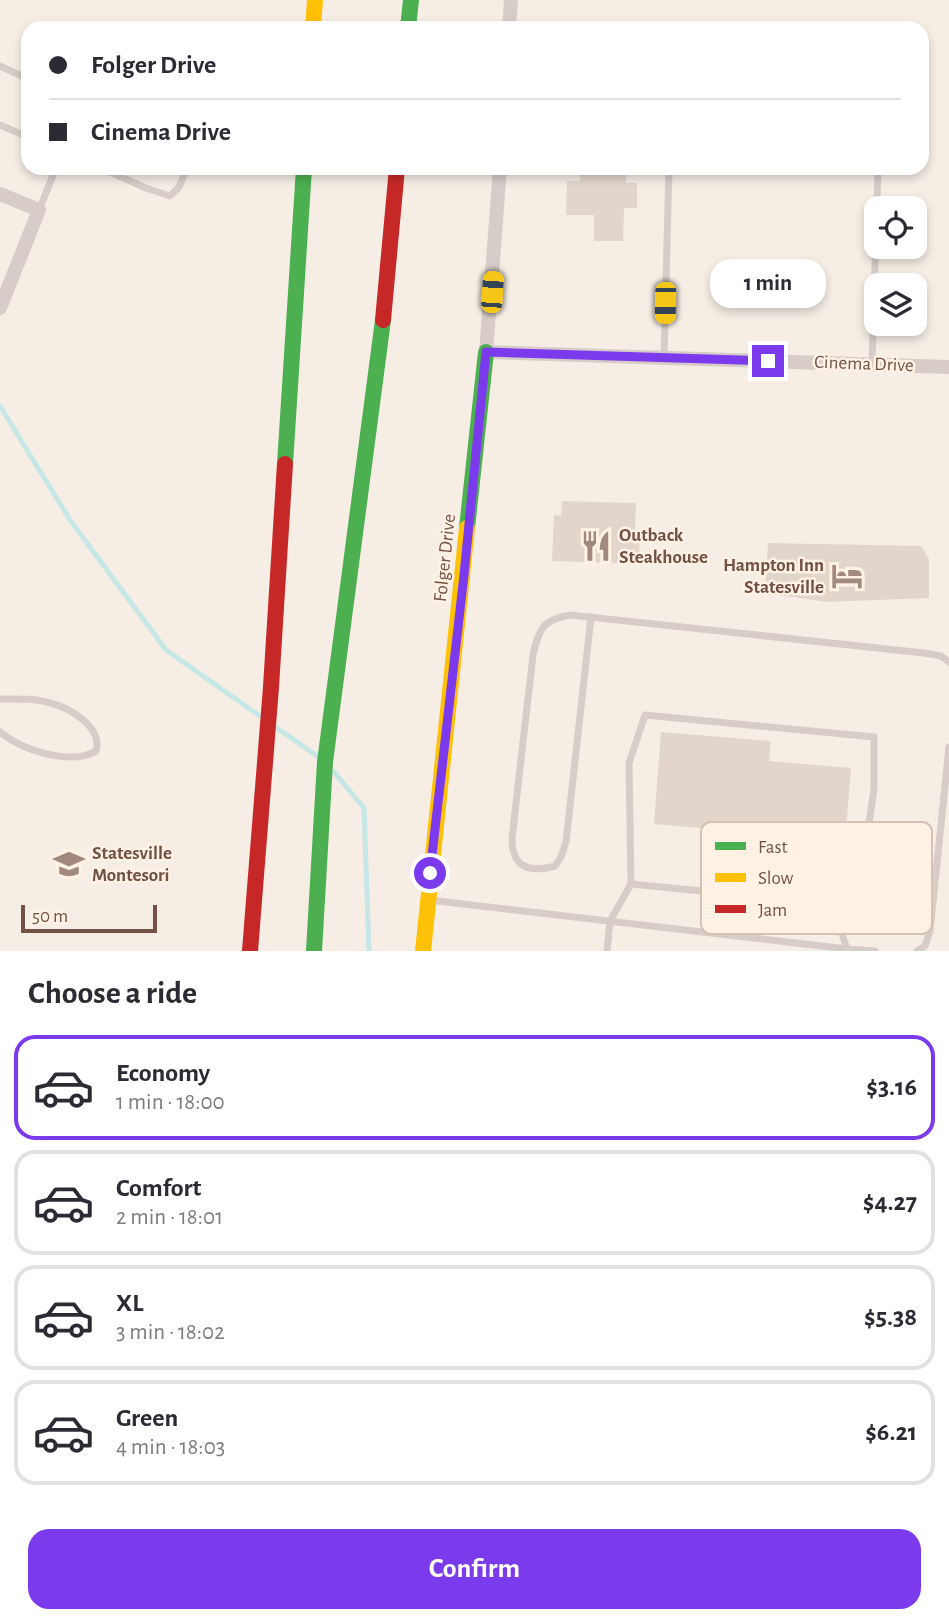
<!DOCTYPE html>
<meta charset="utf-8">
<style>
:root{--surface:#fff;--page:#f7f7f7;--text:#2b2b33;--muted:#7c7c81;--line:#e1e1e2;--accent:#7c3aed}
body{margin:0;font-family:"Alegreya Sans",sans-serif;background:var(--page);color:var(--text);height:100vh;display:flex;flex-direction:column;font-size:26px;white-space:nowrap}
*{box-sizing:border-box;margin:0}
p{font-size:23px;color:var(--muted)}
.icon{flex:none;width:38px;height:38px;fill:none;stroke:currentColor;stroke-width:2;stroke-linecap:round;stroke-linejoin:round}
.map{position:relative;height:951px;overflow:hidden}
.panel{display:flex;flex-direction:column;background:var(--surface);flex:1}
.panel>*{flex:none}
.top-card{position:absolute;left:21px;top:21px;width:908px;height:154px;border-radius:21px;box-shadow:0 4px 10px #0003;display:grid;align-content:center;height:154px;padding:0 28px;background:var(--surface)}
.buttons{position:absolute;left:864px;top:196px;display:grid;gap:14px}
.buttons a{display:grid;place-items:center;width:63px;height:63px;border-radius:14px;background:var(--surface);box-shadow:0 4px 10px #0003;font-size:35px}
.scale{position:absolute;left:21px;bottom:18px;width:136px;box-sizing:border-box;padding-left:7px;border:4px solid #735245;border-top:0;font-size:19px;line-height:24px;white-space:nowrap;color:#735245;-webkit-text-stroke:5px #fff2e5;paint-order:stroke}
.end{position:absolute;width:32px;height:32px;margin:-16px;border:9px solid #7c3aed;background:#fff;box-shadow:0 0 0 4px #fff}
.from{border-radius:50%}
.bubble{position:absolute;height:49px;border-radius:21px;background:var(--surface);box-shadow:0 4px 10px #0003;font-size:23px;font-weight:600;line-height:49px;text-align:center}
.car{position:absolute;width:21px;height:42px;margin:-21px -10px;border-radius:9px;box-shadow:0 0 5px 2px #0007;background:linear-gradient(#f5c518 24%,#345 0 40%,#f5c518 0 76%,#345 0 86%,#f5c518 0)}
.top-card b{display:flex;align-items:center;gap:24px;height:66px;font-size:26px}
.top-card b+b{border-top:2px solid var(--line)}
.top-card i{width:18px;height:18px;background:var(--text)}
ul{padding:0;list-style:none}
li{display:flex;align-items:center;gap:21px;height:105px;margin:0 14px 10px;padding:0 14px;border:4px solid var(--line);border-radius:21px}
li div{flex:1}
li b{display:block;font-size:26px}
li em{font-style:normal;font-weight:600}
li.selected{border-color:var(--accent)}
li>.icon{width:63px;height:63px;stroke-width:1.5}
h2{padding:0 28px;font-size:32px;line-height:84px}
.button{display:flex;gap:14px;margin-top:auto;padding:14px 28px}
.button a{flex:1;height:80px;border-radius:21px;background:var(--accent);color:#fff;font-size:28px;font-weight:600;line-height:80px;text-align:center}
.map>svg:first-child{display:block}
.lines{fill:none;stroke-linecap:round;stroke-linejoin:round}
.stream{stroke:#c6e7e6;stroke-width:5}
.building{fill:#e2d5cc}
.lane{stroke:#d7ccc8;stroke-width:7}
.street{stroke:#d7ccc8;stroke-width:14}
.fast{stroke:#4caf50;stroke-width:16}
.slow{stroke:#ffc107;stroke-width:16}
.jam{stroke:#c62828;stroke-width:16}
.route{stroke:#7c3aed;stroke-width:9}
.labels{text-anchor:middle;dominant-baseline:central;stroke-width:5;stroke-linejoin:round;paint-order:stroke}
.street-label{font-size:19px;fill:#735245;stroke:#fff2e5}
.poi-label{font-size:19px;font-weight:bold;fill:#735245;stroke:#fff2e5;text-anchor:start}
.key{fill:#fff2e5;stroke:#d5c2b5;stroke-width:2}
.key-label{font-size:19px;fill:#735245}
</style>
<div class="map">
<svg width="949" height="951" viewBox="0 0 949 951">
<rect width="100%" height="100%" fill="#f6eee5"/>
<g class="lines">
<g class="stream">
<path d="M 0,406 L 70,520 L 166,650 L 260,716"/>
<path d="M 277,728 L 317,756"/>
<path d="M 334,772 L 364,808 L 369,951"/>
</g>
</g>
<g class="building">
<path d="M 580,168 L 626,168 L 626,183 L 637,183 L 637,208 L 624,208 L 623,241 L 594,241 L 594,215 L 566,215 L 567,181 L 580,181 Z"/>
<path d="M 562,501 L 636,503 L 635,530 L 640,530 L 639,564 L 552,561 L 554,515 L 561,516 Z"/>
<path d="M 768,543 L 921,546 L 929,559 L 929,598 L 827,602 L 765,593 Z"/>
<path d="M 661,732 L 771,741 L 769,761 L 851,768 L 844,854 L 802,851 L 802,840 L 758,837 L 754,885 L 718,882 L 722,830 L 654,824 Z"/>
</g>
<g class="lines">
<g class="lane">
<path d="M 0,66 L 28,79"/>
<path d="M 0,125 L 28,137"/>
<path d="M 101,168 L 146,188 L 170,196 L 179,187 L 187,168"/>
<path d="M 39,210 L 56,168"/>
<path d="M 664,357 L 669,168"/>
<path d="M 872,364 L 878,168"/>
<path d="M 591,617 L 566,842 L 561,857 L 555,866 C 529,873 512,868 512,838 L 533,655 C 539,629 542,620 570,615 L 924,653 L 941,656 L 949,662"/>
<path d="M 0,699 C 17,699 34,698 50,703 C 70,708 103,727 96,751 C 71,766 21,750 0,732"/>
<path d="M 631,884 L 629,763 L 645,715 L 874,737 L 874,790 L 860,881 L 834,910"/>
<path d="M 429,900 L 847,949 L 847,951"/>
<path d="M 607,951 L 610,921 L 631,884 L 772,898 L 834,910 L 847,949 L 875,951"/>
<path d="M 917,951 L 925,946 L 930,931 L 949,747"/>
</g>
<g class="street">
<path d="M 509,28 L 511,0"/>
<path d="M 500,168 L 486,352 L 949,367"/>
<path d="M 0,194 L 39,210 L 0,308"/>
</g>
<g class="fast">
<path d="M 408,28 L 411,0"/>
<path d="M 285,464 L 304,168"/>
<path d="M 467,528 L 486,352"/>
<path d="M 314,951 L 325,762 L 383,320"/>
</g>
<g class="slow">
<path d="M 313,28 L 315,0"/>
<path d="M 423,951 L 467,528"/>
</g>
<g class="jam">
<path d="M 383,320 L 397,168"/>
<path d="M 250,951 L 271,687 L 285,464"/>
</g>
</g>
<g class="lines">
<path class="route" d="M 430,873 L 464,575 L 486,352 L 768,361"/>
</g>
<defs>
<symbol id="restaurant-bare" viewBox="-9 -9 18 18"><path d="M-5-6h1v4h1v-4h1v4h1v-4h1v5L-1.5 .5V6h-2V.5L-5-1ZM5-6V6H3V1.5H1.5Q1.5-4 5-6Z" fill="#a1897d" stroke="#fff2e5" stroke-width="2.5" paint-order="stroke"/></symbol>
<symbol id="hotel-bare" viewBox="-9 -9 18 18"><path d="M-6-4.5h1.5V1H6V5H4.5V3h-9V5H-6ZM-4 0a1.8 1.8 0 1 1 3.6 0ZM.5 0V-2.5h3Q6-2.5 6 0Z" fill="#a1897d" stroke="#fff2e5" stroke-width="2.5" paint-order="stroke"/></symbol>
<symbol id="school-bare" viewBox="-9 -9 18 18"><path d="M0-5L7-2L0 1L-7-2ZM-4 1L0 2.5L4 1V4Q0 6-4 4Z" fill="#a1897d" stroke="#fff2e5" stroke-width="2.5" paint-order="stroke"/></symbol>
</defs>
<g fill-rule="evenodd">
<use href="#restaurant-bare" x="574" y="524" width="44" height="44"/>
<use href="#hotel-bare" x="825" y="554" width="44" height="44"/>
<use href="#school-bare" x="47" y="842" width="44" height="44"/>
</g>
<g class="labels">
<g class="street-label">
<text transform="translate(864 364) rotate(2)">Cinema Drive</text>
<text transform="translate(445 558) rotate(-84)">Folger Drive</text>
</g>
<g class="poi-label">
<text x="619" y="535">Outback<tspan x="619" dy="22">Steakhouse</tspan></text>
<text x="824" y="565" text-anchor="end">Hampton Inn<tspan x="824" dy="22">Statesville</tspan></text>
<text x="92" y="853">Statesville<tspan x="92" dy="22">Montesori</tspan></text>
</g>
</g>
<rect x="701" y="822" width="231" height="112" rx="10" class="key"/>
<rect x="715" y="842" width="31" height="8" fill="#4caf50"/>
<rect x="715" y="873" width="31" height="9" fill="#ffc107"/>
<rect x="715" y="905" width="31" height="8" fill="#c62828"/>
<g class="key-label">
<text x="758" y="853">Fast</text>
<text x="758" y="884">Slow</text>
<text x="758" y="916">Jam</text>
</g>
</svg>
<div class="buttons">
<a><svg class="icon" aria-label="locate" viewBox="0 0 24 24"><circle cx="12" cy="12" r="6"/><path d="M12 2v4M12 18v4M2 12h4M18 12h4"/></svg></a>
<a><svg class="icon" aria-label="layers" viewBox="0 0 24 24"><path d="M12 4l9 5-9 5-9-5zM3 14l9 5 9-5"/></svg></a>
</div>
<div class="scale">50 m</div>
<i class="end from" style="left:430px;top:873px"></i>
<i class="end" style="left:768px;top:361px"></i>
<div class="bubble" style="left:710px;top:259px;width:116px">1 min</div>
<i class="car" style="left:492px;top:292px;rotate:4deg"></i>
<i class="car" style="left:665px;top:303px;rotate:181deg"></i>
<div class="top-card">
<b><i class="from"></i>Folger Drive</b>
<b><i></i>Cinema Drive</b>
</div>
</div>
<section class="panel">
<h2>Choose a ride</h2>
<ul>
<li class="selected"><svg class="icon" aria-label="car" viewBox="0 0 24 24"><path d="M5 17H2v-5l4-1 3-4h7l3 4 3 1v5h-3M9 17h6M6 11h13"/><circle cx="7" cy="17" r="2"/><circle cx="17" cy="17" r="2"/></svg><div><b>Economy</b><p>1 min · 18:00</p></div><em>$3.16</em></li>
<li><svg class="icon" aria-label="car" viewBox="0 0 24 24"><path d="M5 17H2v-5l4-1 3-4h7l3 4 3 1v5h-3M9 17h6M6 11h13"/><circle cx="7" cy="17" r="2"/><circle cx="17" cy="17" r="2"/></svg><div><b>Comfort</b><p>2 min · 18:01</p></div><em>$4.27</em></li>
<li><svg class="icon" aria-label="car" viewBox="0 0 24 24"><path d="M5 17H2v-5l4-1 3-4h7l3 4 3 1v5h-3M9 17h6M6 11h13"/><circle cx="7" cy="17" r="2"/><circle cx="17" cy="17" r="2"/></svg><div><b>XL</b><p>3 min · 18:02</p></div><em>$5.38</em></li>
<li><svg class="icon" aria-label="car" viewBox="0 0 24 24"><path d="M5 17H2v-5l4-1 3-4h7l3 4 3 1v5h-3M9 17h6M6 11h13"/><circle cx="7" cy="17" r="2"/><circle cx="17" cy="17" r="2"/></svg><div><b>Green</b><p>4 min · 18:03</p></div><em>$6.21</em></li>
</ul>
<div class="button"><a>Confirm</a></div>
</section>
